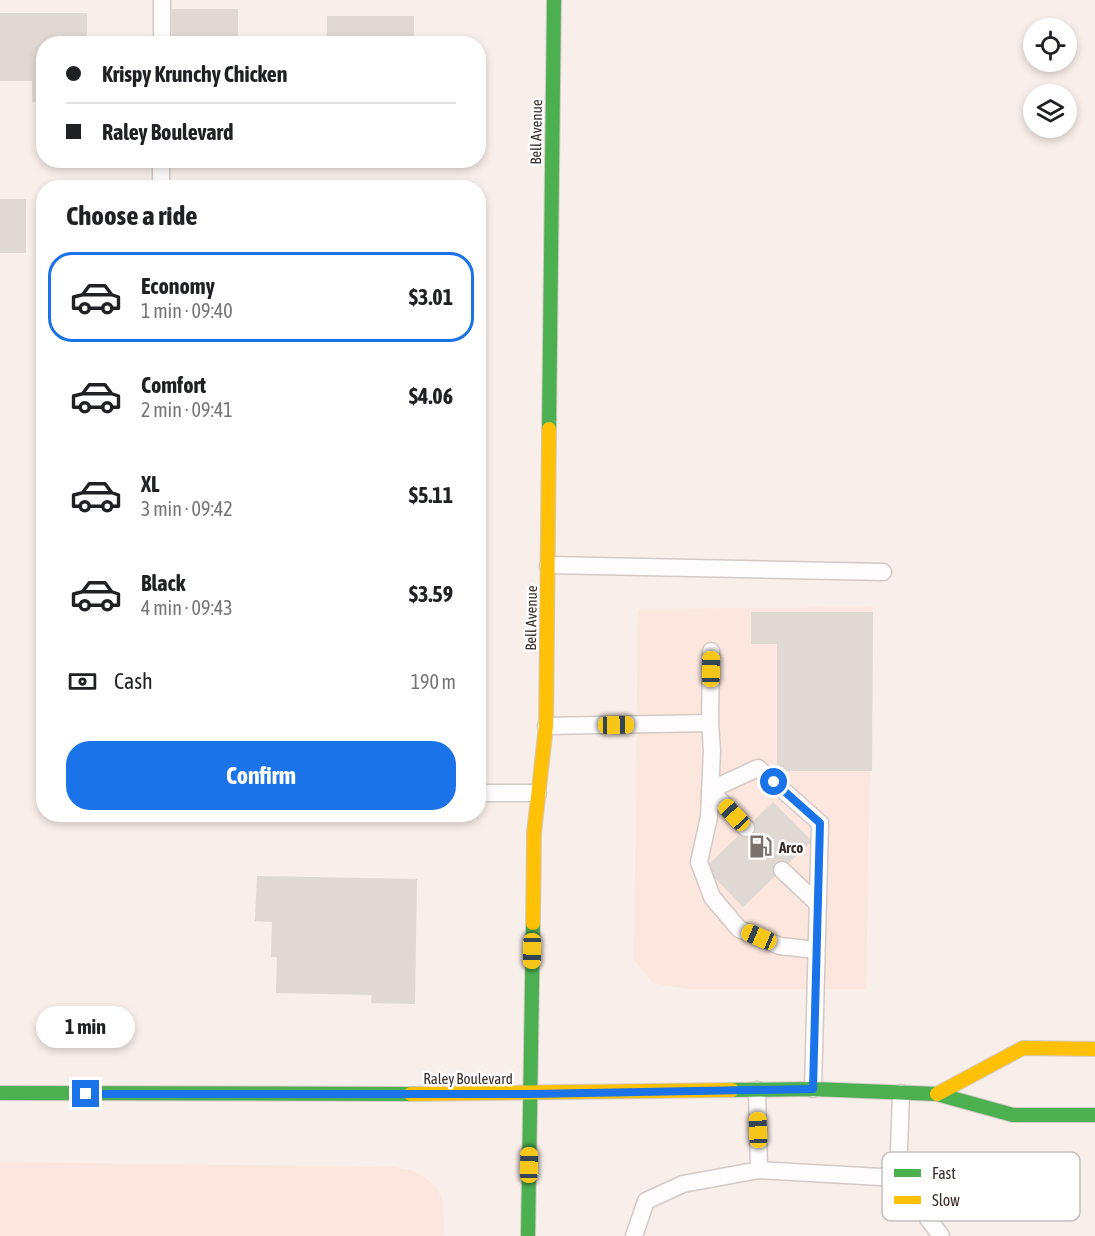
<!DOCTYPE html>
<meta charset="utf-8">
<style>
:root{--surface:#fff;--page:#f2f2f2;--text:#202124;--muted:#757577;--line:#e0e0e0;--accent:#1a73e8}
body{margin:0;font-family:"Asap Condensed",sans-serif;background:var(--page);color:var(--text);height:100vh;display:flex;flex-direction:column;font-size:22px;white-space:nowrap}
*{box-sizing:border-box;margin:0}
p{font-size:20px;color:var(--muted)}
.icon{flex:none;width:33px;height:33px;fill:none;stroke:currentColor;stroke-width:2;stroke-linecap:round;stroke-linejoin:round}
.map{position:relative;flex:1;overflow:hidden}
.sheet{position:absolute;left:36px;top:180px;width:450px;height:642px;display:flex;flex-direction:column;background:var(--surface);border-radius:24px;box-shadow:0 3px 9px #0003}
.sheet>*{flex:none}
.hud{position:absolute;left:36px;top:36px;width:450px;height:132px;border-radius:24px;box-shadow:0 3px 9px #0003;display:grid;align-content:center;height:132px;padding:0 30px;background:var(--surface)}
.controls{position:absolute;left:1023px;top:18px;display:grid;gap:12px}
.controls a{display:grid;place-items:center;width:54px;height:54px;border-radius:50%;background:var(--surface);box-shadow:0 3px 9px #0003;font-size:30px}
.end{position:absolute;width:27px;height:27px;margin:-14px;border:8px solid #1a73e8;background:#fff;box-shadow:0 0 0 3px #fff}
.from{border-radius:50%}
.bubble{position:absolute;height:42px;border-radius:21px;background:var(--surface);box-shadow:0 3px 9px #0003;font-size:20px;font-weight:700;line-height:42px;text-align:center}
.car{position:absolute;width:18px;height:36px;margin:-18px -9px;border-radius:8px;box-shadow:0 0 4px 2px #0007;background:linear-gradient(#f5c518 24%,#345 0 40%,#f5c518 0 76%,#345 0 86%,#f5c518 0)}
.hud b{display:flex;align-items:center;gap:21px;height:57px;font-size:22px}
.hud b+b{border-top:2px solid var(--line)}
.hud i{width:15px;height:15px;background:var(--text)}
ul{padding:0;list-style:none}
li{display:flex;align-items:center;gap:18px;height:90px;margin:0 12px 9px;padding:0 18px;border:3px solid transparent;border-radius:24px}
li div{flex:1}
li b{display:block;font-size:22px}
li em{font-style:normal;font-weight:700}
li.on{border-color:var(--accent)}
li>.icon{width:54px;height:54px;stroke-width:1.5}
h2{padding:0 30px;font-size:27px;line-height:72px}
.pay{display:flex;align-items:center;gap:15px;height:66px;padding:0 30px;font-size:22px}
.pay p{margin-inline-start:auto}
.cta{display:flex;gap:12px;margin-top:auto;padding:12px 30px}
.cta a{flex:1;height:69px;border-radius:24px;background:var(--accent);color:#fff;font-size:24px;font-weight:700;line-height:69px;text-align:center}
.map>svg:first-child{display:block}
.built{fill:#fce7de}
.building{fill:#e0d8d2}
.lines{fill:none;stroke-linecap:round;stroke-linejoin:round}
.lane-casing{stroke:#d4c9c5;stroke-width:19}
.fast-casing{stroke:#d4c9c5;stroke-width:16}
.slow-casing{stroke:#d4c9c5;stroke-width:16}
.lane{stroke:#fefcfc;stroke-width:16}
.fast{stroke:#4caf50;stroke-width:14}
.slow{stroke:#ffc107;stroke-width:14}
.route{stroke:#1a73e8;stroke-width:8}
.labels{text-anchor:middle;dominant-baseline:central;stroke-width:5;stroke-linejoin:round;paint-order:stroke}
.street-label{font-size:15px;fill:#382d28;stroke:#fff}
.poi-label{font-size:15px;font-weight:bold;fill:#382d28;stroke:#fff;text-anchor:start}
.key{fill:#fff;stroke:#c3c0be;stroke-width:1.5}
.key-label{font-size:16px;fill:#382d28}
</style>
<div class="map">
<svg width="1095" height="1236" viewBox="0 0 1095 1236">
<rect width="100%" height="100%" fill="#f8eeea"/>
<g class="built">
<path d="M 873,607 L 866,989 L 687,989 L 653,983 L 634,960 L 638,609 Z"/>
<path d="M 0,1162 L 393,1167 L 411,1170 L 425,1177 L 437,1188 L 442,1200 L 444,1236 L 0,1236 Z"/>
</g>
<g class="building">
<rect x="172" y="9" width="66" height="35"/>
<path d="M 0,13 L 87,13 L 87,44 L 44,44 L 44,102 L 32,102 L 32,81 L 0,81 Z"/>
<rect x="327" y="16" width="87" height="28"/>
<rect x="375" y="160" width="60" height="5"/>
<rect x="0" y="199" width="26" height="54"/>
<path d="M 751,612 L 873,612 L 872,771 L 777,771 L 777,644 L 751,644 Z"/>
<path d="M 773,802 L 812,841 L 743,907 L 705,868 Z"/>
<path d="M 257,876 L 417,879 L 415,1004 L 371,1003 L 372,995 L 276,993 L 277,957 L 271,957 L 272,922 L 255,921 Z"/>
</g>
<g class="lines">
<defs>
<g id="lane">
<path d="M 162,44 L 162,0"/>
<path d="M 161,188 L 161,160"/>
<path d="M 548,565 L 883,572"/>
<path d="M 711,651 L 710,723 L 712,751 L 709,817 L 699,862 L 712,897 L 739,929 L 780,946 L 816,950"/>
<path d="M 546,726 L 710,723"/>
<path d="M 478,793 L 538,793"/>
<path d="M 746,828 L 710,790 L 758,768 L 820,823 L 813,1089"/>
<path d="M 782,870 L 818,904"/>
<path d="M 757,1090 L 759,1170"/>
<path d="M 901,1093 L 898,1178 L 941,1236"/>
<path d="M 634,1236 L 646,1201 L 683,1184 L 759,1170 L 898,1178"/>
</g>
<g id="fast">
<path d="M 549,429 L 554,0"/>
<path d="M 732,1090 L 813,1089 L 937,1094 L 1013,1115 L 1095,1115"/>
<path d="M 0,1093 L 411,1094"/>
<path d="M 528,1236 L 533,923"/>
</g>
<g id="slow">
<path d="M 533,923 L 534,833 L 546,726 L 549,429"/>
<path d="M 411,1094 L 732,1090"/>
<path d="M 937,1094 L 1023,1048 L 1095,1049"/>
</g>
</defs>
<use href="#lane" class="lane-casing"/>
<use href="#fast" class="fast-casing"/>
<use href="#slow" class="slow-casing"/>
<use href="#lane" class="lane"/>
<use href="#fast" class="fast"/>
<use href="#slow" class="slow"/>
</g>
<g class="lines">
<path class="route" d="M 86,1094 L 530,1094 L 813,1089 L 820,823 L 774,782"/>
</g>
<defs>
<symbol id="fuel-bare" viewBox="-9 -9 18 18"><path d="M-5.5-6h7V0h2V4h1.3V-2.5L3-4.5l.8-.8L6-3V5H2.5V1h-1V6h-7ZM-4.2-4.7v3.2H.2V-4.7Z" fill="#7b716c" stroke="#fff" stroke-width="2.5" paint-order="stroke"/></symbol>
</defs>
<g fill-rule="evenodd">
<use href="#fuel-bare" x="744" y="830" width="33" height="33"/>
</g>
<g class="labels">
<g class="street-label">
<text transform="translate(536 132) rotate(-89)">Bell Avenue</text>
<text transform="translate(531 618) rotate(-89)">Bell Avenue</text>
<text x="468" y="1078">Raley Boulevard</text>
</g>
<g class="poi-label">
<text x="779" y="847">Arco</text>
</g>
</g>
<rect x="882" y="1152" width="198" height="69" rx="9" class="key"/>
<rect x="894" y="1169" width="27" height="8" fill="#4caf50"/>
<rect x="894" y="1196" width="27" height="8" fill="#ffc107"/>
<g class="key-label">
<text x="932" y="1179">Fast</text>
<text x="932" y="1206">Slow</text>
</g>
</svg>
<div class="controls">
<a><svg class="icon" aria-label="locate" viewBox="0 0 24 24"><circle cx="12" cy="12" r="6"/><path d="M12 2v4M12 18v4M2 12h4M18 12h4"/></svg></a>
<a><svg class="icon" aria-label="layers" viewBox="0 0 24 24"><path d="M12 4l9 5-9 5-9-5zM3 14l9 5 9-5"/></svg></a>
</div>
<i class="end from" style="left:774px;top:782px"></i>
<i class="end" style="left:86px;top:1094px"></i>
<div class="bubble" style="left:36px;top:1006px;width:99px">1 min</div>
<i class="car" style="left:711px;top:669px;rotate:1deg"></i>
<i class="car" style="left:616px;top:725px;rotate:89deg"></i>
<i class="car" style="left:734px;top:815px;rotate:317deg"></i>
<i class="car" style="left:759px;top:937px;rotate:293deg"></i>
<i class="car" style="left:532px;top:951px;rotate:181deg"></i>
<i class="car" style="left:758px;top:1130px;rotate:358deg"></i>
<i class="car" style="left:529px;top:1165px;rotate:1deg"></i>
<div class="hud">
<b><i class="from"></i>Krispy Krunchy Chicken</b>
<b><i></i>Raley Boulevard</b>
</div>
<section class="sheet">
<h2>Choose a ride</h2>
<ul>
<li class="on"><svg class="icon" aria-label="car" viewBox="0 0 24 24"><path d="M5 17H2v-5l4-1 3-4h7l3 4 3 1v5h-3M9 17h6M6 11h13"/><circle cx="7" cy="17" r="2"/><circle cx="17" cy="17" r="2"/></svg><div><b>Economy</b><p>1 min · 09:40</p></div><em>$3.01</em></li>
<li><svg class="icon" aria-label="car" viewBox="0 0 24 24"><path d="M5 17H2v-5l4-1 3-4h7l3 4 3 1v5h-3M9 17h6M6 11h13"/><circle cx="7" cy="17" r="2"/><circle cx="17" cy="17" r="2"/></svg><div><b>Comfort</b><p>2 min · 09:41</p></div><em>$4.06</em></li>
<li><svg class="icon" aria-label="car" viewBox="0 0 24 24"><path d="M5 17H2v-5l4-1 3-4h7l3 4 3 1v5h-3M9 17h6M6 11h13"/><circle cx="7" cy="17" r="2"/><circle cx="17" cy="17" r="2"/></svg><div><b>XL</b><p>3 min · 09:42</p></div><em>$5.11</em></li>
<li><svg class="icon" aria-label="car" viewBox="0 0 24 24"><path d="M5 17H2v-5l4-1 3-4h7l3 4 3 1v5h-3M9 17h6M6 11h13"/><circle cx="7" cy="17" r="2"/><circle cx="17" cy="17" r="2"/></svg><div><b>Black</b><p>4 min · 09:43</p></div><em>$3.59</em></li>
</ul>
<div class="pay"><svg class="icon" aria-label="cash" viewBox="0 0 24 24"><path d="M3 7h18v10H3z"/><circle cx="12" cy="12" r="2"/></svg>Cash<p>190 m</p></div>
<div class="cta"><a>Confirm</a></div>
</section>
</div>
